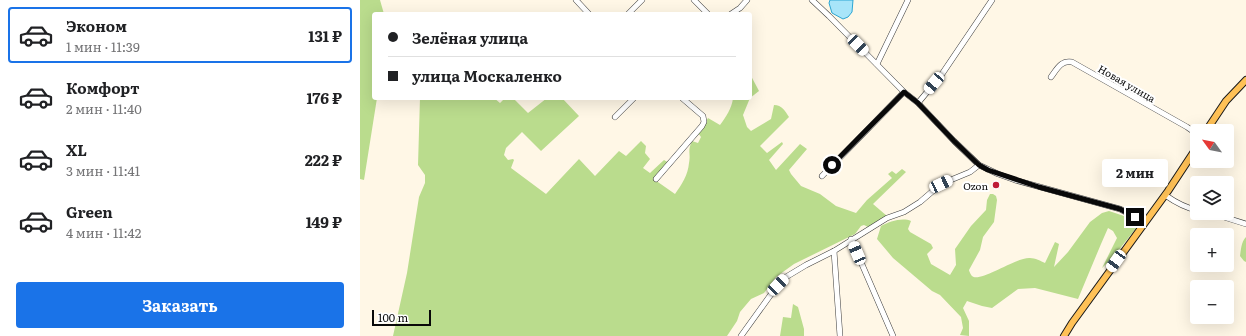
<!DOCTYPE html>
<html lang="ru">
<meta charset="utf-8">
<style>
:root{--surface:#fff;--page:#f6f6f6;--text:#202124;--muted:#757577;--line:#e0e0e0;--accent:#1a73e8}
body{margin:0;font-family:Literata,serif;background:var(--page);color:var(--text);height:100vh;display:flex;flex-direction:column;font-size:15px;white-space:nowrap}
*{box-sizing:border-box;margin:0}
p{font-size:13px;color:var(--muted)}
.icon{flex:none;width:22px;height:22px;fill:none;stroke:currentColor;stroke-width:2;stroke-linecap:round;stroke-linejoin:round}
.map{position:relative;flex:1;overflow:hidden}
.drawer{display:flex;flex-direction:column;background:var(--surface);width:360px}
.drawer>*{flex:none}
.banner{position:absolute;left:12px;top:12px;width:380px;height:88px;border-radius:4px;box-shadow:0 4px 16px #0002;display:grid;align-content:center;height:88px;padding:0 16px;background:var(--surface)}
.needle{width:26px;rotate:303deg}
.tools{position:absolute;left:830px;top:124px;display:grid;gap:8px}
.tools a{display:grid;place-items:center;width:44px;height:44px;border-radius:4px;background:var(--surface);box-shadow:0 4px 16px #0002;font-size:20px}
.scale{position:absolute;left:12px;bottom:10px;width:59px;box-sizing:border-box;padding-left:4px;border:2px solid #090909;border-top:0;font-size:11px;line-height:14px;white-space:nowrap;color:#090909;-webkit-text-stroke:3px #fff;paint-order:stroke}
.end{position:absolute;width:18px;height:18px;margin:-9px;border:5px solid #090909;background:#fff;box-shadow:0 0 0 2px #fff}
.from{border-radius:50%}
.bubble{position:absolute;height:28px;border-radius:4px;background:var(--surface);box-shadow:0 4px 16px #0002;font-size:13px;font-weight:700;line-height:28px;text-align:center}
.car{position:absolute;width:12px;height:24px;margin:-12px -6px;border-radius:5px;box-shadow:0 0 3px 1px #0007;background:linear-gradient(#fff 24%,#345 0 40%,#fff 0 76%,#345 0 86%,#fff 0)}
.banner b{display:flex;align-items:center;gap:14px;height:38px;font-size:15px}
.banner b+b{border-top:1px solid var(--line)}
.banner i{width:10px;height:10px;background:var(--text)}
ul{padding:7px 0 0;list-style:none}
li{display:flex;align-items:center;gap:12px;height:56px;margin:0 8px 6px;padding:0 8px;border:2px solid transparent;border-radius:4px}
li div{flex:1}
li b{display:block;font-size:15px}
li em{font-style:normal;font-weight:700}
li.current{border-color:var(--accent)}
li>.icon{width:36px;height:36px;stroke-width:1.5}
.button{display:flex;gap:8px;margin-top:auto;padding:8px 16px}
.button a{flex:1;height:46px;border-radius:4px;background:var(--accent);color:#fff;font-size:16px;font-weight:700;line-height:46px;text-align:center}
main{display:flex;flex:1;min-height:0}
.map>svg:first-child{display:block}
.forest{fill:#badc8d}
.water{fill:#a8e5f9;stroke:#2ba5d3}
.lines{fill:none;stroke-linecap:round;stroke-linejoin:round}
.minor-casing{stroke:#3c3c3c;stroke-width:6}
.major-casing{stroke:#1a1a1a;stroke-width:8}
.minor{stroke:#fff;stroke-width:5}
.major{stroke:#ffc156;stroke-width:6}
.route{stroke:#090909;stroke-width:5}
.poi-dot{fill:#bf1c38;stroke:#fff;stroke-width:1.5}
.labels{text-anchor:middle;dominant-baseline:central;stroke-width:4;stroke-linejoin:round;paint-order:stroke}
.street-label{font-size:10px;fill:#090909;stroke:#fff}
.poi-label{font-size:10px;fill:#090909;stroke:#fff;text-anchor:end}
</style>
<main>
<section class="drawer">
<ul>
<li class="current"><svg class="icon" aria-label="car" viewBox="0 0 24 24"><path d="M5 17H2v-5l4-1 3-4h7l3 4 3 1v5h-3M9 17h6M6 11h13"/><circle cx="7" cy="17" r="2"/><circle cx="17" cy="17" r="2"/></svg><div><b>Эконом</b><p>1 мин · 11:39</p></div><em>131 ₽</em></li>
<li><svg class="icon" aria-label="car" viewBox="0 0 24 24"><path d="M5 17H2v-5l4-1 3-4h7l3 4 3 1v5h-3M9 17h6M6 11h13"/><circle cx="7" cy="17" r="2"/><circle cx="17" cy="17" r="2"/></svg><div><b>Комфорт</b><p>2 мин · 11:40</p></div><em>176 ₽</em></li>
<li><svg class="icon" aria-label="car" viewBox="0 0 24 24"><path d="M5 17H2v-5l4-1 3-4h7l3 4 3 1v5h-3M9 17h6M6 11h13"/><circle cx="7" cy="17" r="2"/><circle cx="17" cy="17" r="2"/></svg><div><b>XL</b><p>3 мин · 11:41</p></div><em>222 ₽</em></li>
<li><svg class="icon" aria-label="car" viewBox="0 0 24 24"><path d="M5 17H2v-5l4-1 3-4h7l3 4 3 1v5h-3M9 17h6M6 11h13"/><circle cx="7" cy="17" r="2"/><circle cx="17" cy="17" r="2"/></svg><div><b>Green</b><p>4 мин · 11:42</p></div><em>149 ₽</em></li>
</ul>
<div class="button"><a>Заказать</a></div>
</section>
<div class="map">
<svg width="886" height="336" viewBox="0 0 886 336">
<rect width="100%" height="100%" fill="#fff7e6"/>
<g class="forest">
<path d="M 0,0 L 20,0 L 24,14 L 14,14 L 14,98 L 17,98 L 4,180 L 0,179 Z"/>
<path d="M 390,74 L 399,91 L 390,98 Z"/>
<path d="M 60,98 L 134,98 L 140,103 L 145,98 L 153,98 L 168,113 L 187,98 L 202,98 L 219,116 L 181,151 L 162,132 L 146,148 L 144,155 L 148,160 L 153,159 L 154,160 L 151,168 L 186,194 L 219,159 L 235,176 L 259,151 L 266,156 L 281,141 L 286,146 L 285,153 L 290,159 L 283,168 L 290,173 L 304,160 L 309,163 L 295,180 L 315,194 C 322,184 328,175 329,163 C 331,152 327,152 332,141 L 338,143 L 341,137 L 338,133 L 343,127 L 348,118 L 360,125 C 366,117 372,108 373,98 L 390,98 L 383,115 L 387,127 L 391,131 L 411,119 L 414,105 C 422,105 425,111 429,117 L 400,146 L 407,153 L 422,142 L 423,144 L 409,160 L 416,170 L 440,144 L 447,149 L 429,170 L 431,174 L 441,186 L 460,194 L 476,206 L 496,213 L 507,200 L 532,178 L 528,174 L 532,171 L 536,174 L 542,169 L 546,172 L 513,204 L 527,216 L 508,227 L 504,225 L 501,226 L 495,234 L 434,264 L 416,277 L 404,293 L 391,299 L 380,312 L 377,321 L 367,336 L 33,336 L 47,273 L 59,197 L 65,183 L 65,175 L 58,165 Z"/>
<path d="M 630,194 L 633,194 L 636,196 L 637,200 L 634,222 L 623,237 L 620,250 L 609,270 C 609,271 611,275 612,276 C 620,283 656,257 670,258 C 675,258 681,261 685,263 L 695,242 L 699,244 L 694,267 L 708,252 L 730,222 L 742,213 L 749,211 L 770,218 L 777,227 L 754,256 L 742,268 L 757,238 L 753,231 L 748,228 L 741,244 L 718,299 L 675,288 L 658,289 L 632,308 L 622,306 L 607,301 L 603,308 L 609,321 L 609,336 L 600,335 L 603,328 L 601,317 L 580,295 L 572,291 L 533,258 L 517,239 L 521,226 C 529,222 542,217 551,221 L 548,229 L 550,232 L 571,244 L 573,248 L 567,254 L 571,264 L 590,275 L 596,265 L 595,249 L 611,226 L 626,210 L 627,200 Z"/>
<path d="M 886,237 L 886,262 L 884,261 L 880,256 C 881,250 881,242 886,237 Z"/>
<path d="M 433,304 L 438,307 L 444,329 L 444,336 L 420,336 L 423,317 L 431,318 Z"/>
</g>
<path class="water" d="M 470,0 L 493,0 L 492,12 L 488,17 L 483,19 L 472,13 L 469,3 Z"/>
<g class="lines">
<defs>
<g id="minor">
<path d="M 216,0 L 229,14"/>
<path d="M 334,0 L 348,14"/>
<path d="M 452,0 L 469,16 L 544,92 L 558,103 L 594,141 L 619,165 L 638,174 L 655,180 L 760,209 L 775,217 L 784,224"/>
<path d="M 268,14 L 282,0"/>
<path d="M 371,14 L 380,8 L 387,0"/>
<path d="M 517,64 L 548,0"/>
<path d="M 691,77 C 697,69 701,60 712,62 L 827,127 L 837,134"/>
<path d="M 558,103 L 582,74 L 632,0"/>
<path d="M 255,117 L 274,98"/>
<path d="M 462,176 L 544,92"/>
<path d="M 296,179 L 342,126 L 344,122 L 343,116 L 322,98"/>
<path d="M 805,195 C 815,202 825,208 837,210"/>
<path d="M 851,213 L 886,224"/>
<path d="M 491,239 L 533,336"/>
<path d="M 474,251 L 480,336"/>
<path d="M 381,336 L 412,293 L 426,277 L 446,265 L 474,251 L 527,218 L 544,212 L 560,202 L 581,184 L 610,172 L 619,165"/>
</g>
<g id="major">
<path d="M 846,131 L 866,101 L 886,80"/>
<path d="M 704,336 L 712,323 L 808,191 L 837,147"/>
</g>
</defs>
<use href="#minor" class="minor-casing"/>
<use href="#major" class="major-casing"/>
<use href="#minor" class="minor"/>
<use href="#major" class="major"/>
</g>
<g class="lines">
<path class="route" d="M 472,165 L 544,92 L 558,103 L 594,141 L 619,165 L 628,170 L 679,187 L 760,209 L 775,217"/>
</g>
<circle class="poi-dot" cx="636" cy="185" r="4"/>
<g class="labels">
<g class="street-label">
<text transform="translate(767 83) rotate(30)">Новая улица</text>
</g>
<g class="poi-label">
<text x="628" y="185">Ozon</text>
</g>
</g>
</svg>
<div class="tools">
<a><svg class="needle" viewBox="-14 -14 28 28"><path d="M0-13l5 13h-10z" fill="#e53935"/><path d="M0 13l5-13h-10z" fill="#757577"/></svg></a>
<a><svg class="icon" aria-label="layers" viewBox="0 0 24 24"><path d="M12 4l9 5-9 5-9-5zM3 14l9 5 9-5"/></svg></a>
<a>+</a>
<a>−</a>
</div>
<div class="scale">100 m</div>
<i class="end from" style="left:472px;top:165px"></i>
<i class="end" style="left:775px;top:217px"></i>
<div class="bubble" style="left:742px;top:159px;width:66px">2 мин</div>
<i class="car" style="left:498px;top:45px;rotate:135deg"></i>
<i class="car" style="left:574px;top:83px;rotate:220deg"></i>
<i class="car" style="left:581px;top:184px;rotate:65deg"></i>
<i class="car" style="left:497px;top:253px;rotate:337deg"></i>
<i class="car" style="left:756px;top:261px;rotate:216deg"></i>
<i class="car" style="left:418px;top:285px;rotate:45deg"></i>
<div class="banner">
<b><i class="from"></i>Зелёная улица</b>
<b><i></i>улица Москаленко</b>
</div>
</div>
</main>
